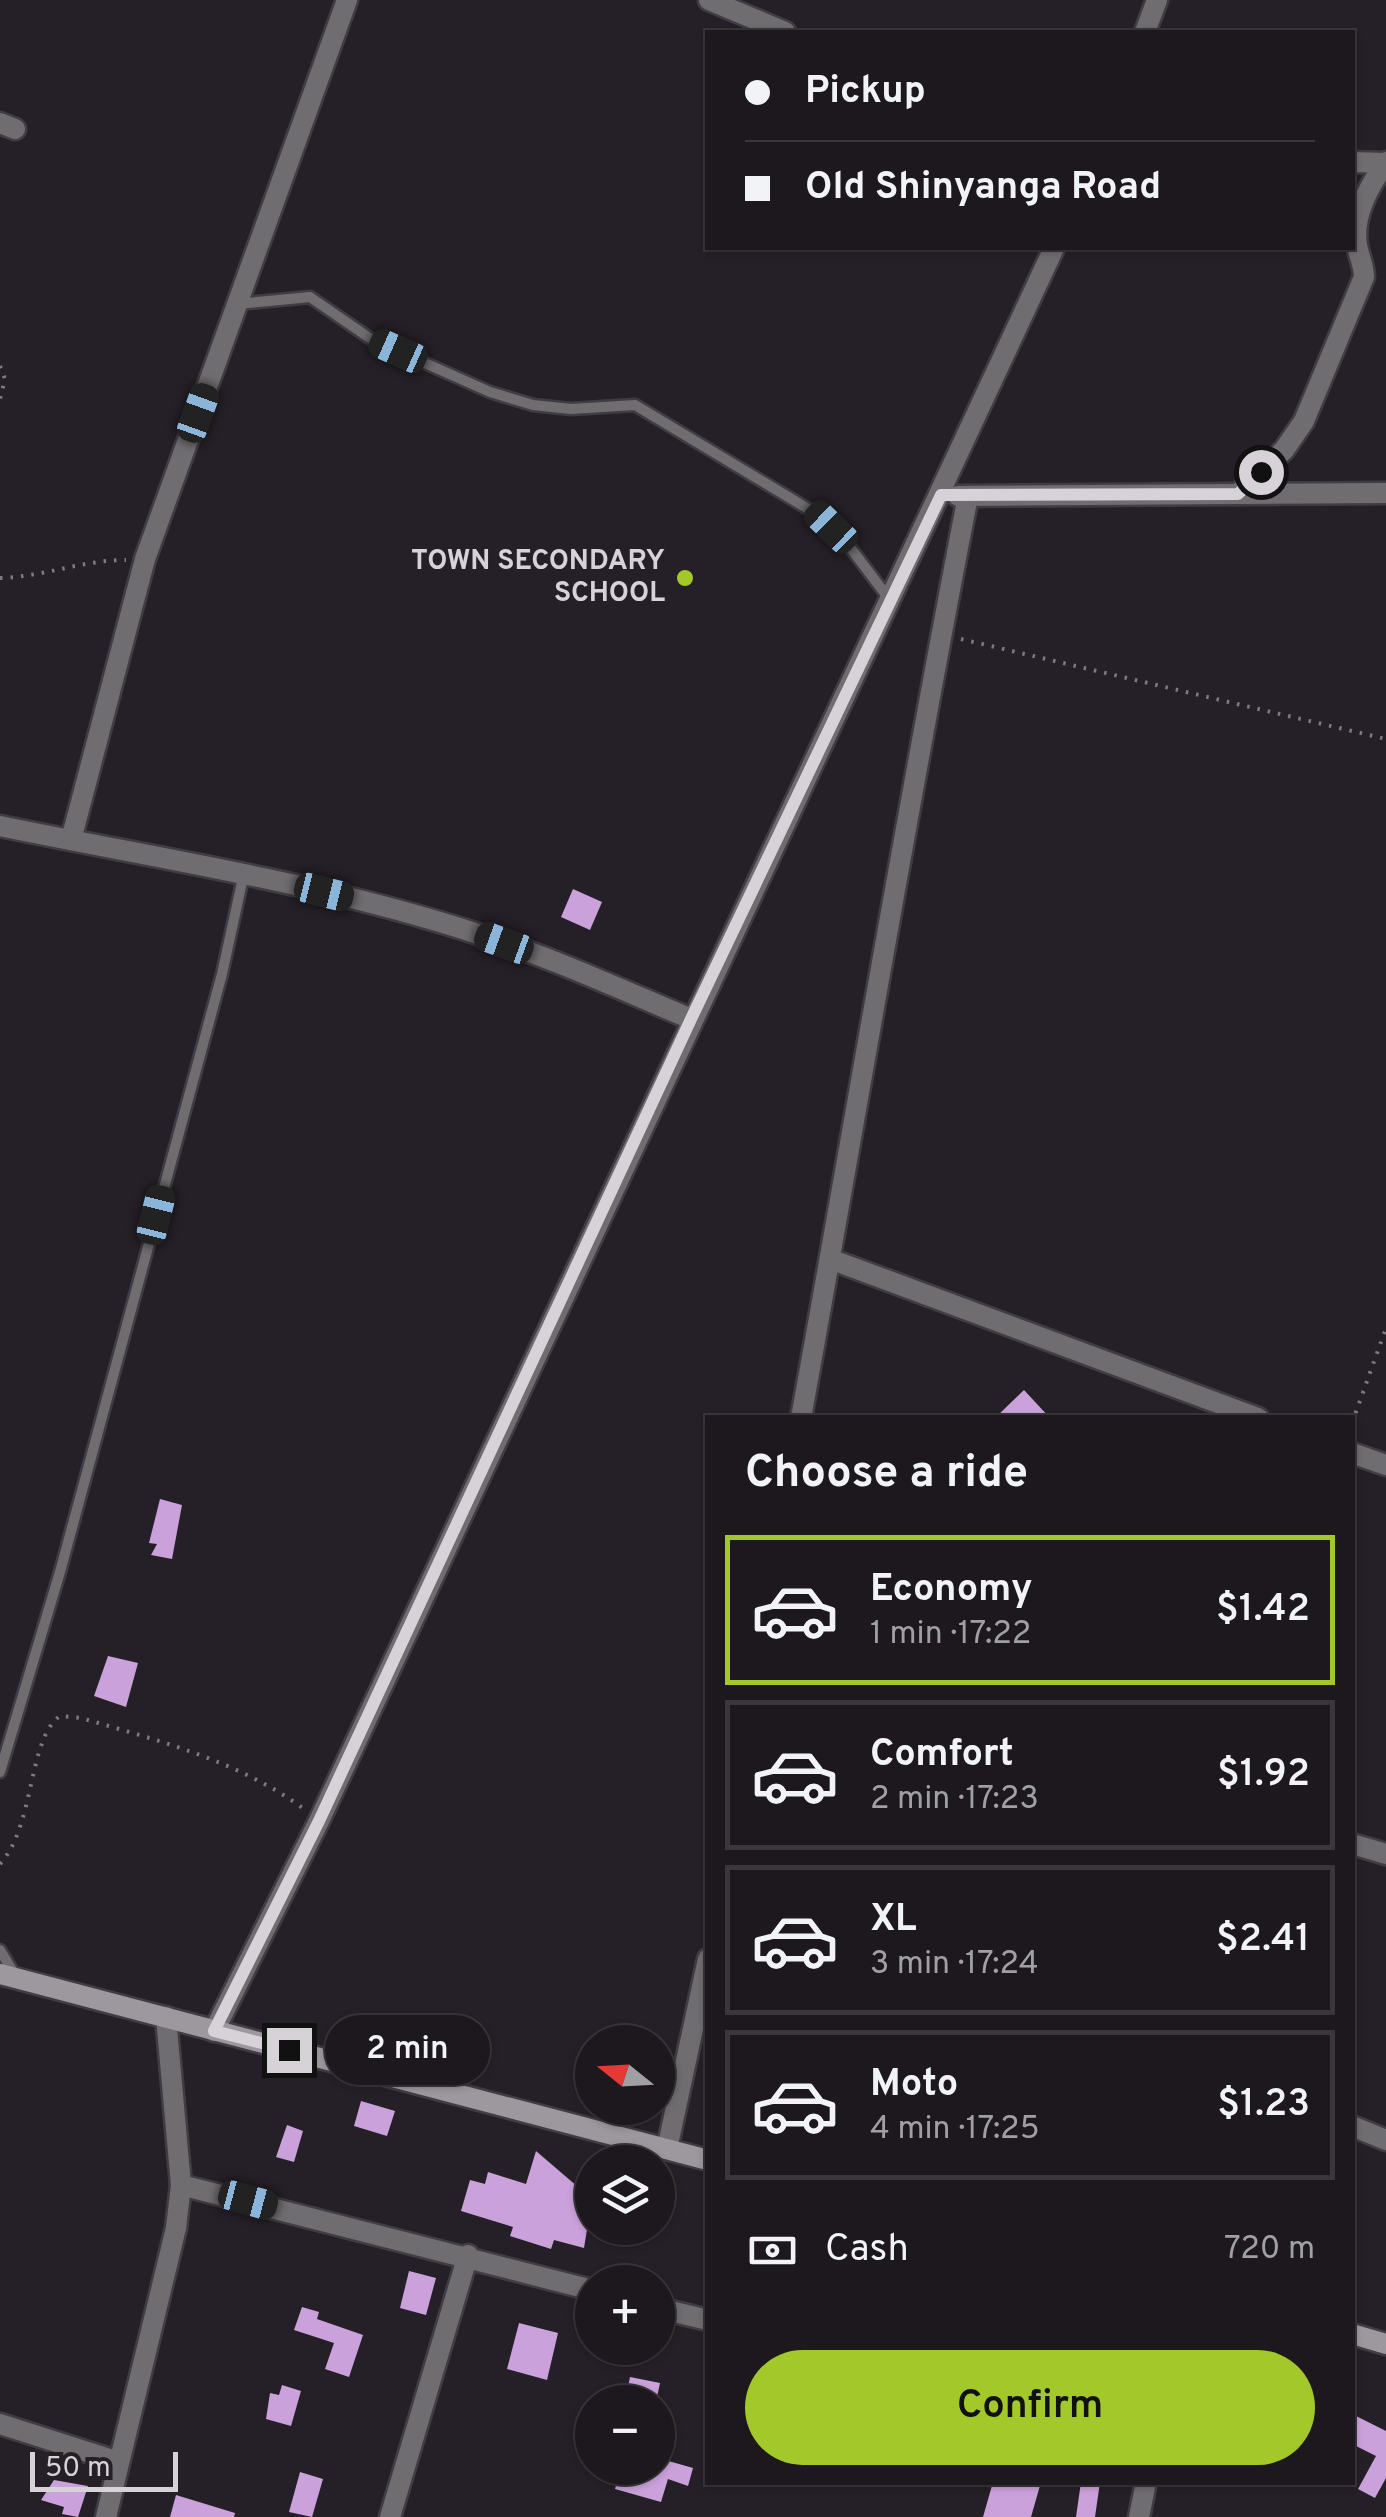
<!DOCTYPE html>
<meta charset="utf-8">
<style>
:root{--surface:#1c181d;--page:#252126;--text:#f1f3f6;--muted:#a0a0a4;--line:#3a373b;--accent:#a2c929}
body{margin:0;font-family:Overpass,sans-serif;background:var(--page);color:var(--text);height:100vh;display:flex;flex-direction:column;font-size:38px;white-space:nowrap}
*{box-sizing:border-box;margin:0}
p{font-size:32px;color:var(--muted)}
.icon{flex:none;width:55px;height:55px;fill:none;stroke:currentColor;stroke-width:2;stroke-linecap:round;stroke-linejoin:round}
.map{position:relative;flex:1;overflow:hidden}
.drawer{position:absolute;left:705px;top:1415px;width:650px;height:1070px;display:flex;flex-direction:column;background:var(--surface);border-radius:0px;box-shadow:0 2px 8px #0004,0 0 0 2px var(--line)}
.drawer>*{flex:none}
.banner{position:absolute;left:705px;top:30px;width:650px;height:220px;border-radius:0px;box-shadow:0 2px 8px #0004,0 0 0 2px var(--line);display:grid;align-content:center;height:220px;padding:0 40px;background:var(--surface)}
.needle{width:65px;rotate:288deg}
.tools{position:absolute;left:575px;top:2025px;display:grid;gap:20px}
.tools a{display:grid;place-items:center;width:100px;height:100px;border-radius:50%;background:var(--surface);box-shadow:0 2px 8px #0004,0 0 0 2px var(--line);font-size:50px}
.scale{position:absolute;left:30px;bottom:25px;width:148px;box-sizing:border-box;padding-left:10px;border:5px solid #d6d2d7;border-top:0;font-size:28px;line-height:35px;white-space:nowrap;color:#d6d2d7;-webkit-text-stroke:8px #252027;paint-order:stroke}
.end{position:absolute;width:45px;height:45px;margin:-22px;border:12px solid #d6d2d7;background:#111;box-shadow:0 0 0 5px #111}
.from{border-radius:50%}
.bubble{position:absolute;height:70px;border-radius:35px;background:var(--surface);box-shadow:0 2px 8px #0004,0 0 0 2px var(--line);font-size:32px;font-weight:600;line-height:70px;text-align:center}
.car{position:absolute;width:30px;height:60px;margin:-30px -15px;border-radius:12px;box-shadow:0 0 8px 2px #0007;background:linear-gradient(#222 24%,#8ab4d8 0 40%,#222 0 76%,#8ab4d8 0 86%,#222 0)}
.banner b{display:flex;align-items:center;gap:35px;height:95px;font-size:38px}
.banner b+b{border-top:2px solid var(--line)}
.banner i{width:25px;height:25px;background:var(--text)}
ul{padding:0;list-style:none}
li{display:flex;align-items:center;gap:30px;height:150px;margin:0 20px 15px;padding:0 20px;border:5px solid var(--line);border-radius:0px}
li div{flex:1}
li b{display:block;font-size:38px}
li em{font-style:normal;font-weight:600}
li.current{border-color:var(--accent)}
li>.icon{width:90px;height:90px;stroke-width:1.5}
h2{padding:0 40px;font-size:45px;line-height:120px}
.pay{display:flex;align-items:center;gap:25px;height:110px;padding:0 40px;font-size:38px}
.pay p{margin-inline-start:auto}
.cta{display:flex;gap:20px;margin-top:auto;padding:20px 40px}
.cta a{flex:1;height:115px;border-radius:60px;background:var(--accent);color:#111;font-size:40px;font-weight:600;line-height:115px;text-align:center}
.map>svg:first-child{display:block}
.building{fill:#cba1db}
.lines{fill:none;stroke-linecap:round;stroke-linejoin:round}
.lane-casing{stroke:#413c43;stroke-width:15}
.street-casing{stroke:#413c43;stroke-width:25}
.secondary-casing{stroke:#413c43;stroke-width:25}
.path{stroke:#7f7a80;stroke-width:4;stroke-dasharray:2.5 8;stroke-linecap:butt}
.lane{stroke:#706d71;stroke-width:10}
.street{stroke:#706d71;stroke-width:20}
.secondary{stroke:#9d989e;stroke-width:20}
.route{stroke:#d6d2d7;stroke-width:12}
.poi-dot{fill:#a2c929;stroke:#252027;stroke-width:4}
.labels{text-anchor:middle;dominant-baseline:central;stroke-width:10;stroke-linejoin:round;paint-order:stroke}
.poi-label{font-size:28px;font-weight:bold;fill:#d6d2d7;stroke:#252027;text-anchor:end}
</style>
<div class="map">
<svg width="1386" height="2517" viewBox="0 0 1386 2517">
<rect width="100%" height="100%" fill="#252027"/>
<g class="building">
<path d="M 573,889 L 602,902 L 590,930 L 561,917 Z"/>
<path d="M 1024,1390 L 1050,1418 L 995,1418 Z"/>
<path d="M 160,1499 L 182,1505 L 172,1559 L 151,1555 L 157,1544 L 149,1543 Z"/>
<path d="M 108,1656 L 138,1663 L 126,1707 L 94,1696 Z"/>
<path d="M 361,2101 L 395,2111 L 387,2136 L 354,2126 Z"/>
<path d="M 287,2125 L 303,2131 L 294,2162 L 276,2157 Z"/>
<path d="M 536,2151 L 592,2199 L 584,2248 L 554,2240 L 551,2249 L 510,2236 L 513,2227 L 461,2211 L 470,2180 L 485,2184 L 488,2172 L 526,2184 Z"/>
<path d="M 409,2271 L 436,2278 L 426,2315 L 400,2308 Z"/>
<path d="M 302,2307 L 319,2312 L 317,2319 L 363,2335 L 349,2377 L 325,2369 L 334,2343 L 294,2330 Z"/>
<path d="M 519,2323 L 558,2333 L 547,2380 L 507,2369 Z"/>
<path d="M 630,2377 L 660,2383 L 656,2402 L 625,2402 Z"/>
<path d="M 282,2385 L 301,2391 L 291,2426 L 266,2419 L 270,2393 L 279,2395 Z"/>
<path d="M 1352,2414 L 1386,2431 L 1386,2478 L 1375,2498 L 1358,2489 L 1376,2456 L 1352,2444 Z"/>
<path d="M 658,2458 L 693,2468 L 688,2486 L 668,2479 L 661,2502 L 615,2489 L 621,2468 L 658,2468 Z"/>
<path d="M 300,2472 L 323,2479 L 312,2517 L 289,2512 Z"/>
<path d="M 54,2480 L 88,2486 L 78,2517 L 62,2514 L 64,2507 L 41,2500 Z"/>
<path d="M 993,2482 L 1041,2482 L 1031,2517 L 983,2517 Z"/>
<path d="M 1081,2482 L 1100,2482 L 1095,2517 L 1076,2517 Z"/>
<path d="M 176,2495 L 235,2513 L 234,2517 L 170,2517 Z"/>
</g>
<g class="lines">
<defs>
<g id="lane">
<path d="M 237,304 L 310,297 L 371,339 L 490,392 L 533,405 L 571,409 L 635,405 L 815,513 L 846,542 L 890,600"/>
<path d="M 0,1772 L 60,1572 L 222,974 L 244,873"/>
<path d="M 0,1950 L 15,1975"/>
</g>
<g id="street">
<path d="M 709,0 L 785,32"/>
<path d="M 1145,32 L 1157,0"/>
<path d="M 0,123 L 15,129"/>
<path d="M 1352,162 L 1386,163"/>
<path d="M 1238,494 L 1284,450 L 1304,421 L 1364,277 C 1364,265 1359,257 1357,245 C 1352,215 1370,185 1386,162"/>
<path d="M 958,496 L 1386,493"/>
<path d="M 0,826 C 160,859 322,883 478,934 C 550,957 620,989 691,1019"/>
<path d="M 71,840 L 145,559 L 347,0"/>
<path d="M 830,1259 L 1258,1418"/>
<path d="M 801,1418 C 857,1110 908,803 968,496"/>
<path d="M 1352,1453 L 1386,1465"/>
<path d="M 1352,1844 L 1386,1854"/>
<path d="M 214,2031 L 319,1821 L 1054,248"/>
<path d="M 1352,2126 L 1386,2140"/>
<path d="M 667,2149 L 708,1959"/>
<path d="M 181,2185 L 592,2290"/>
<path d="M 658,2308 L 708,2320"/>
<path d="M 0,2424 L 119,2462"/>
<path d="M 106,2517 L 176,2228 L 181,2185 L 166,2017"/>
<path d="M 390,2517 L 468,2255"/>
<path d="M 1139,2517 L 1146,2482"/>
</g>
<g id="secondary">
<path d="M 0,1974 L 708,2160"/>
<path d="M 1352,2334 L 1386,2344"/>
</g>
</defs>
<use href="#lane" class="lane-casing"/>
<use href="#street" class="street-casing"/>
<use href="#secondary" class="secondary-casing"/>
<g class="path">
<path d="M 0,366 L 5,379 L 0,399"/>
<path d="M 0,578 C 43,577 82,560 126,560"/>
<path d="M 961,639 L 1386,739"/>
<path d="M 1352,1423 L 1386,1328"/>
<path d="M 0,1864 C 35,1826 28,1738 60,1716 L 81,1718 C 157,1740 239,1761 304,1809"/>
</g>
<use href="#lane" class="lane"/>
<use href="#street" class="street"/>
<use href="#secondary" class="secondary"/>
</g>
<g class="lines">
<path class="route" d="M 289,2050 L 214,2031 L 319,1821 L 691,1019 L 941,495 L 1238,494 L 1261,472"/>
</g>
<circle class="poi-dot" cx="685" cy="578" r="10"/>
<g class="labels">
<g class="poi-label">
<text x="665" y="562">TOWN SECONDARY<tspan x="665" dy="32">SCHOOL</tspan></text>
</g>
</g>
</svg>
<div class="tools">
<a><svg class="needle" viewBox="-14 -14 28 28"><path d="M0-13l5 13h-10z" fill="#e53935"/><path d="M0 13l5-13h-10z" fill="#a0a0a4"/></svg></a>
<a><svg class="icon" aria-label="layers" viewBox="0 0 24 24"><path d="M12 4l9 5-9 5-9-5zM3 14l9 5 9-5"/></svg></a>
<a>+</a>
<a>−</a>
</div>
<div class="scale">50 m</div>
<i class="end from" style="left:1261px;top:472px"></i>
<i class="end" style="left:289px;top:2050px"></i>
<div class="bubble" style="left:325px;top:2015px;width:165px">2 min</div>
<i class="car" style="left:398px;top:351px;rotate:294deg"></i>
<i class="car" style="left:198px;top:413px;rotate:20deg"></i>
<i class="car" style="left:831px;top:527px;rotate:314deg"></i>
<i class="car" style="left:324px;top:892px;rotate:104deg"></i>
<i class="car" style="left:504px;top:943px;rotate:290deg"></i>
<i class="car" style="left:156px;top:1215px;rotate:14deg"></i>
<i class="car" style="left:248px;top:2200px;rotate:105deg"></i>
<div class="banner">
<b><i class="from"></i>Pickup</b>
<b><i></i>Old Shinyanga Road</b>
</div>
<section class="drawer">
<h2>Choose a ride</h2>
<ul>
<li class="current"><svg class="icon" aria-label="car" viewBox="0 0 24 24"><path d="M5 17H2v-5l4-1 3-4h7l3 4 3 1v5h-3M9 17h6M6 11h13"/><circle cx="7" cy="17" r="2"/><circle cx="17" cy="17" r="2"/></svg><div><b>Economy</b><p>1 min · 17:22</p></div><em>$1.42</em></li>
<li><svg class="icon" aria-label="car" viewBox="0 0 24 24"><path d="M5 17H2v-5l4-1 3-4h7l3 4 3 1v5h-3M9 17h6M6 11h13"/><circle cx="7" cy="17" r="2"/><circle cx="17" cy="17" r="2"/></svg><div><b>Comfort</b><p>2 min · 17:23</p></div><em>$1.92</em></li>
<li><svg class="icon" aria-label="car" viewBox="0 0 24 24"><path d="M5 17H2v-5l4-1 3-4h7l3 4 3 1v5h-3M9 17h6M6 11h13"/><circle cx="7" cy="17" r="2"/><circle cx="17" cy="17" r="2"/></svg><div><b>XL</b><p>3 min · 17:24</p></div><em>$2.41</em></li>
<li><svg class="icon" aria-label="car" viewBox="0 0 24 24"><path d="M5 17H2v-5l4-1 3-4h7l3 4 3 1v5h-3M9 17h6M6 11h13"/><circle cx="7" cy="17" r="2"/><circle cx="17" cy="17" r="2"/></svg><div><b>Moto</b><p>4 min · 17:25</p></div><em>$1.23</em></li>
</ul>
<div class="pay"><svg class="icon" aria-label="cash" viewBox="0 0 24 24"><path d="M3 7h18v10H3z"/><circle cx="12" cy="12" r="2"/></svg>Cash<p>720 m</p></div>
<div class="cta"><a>Confirm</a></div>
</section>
</div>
